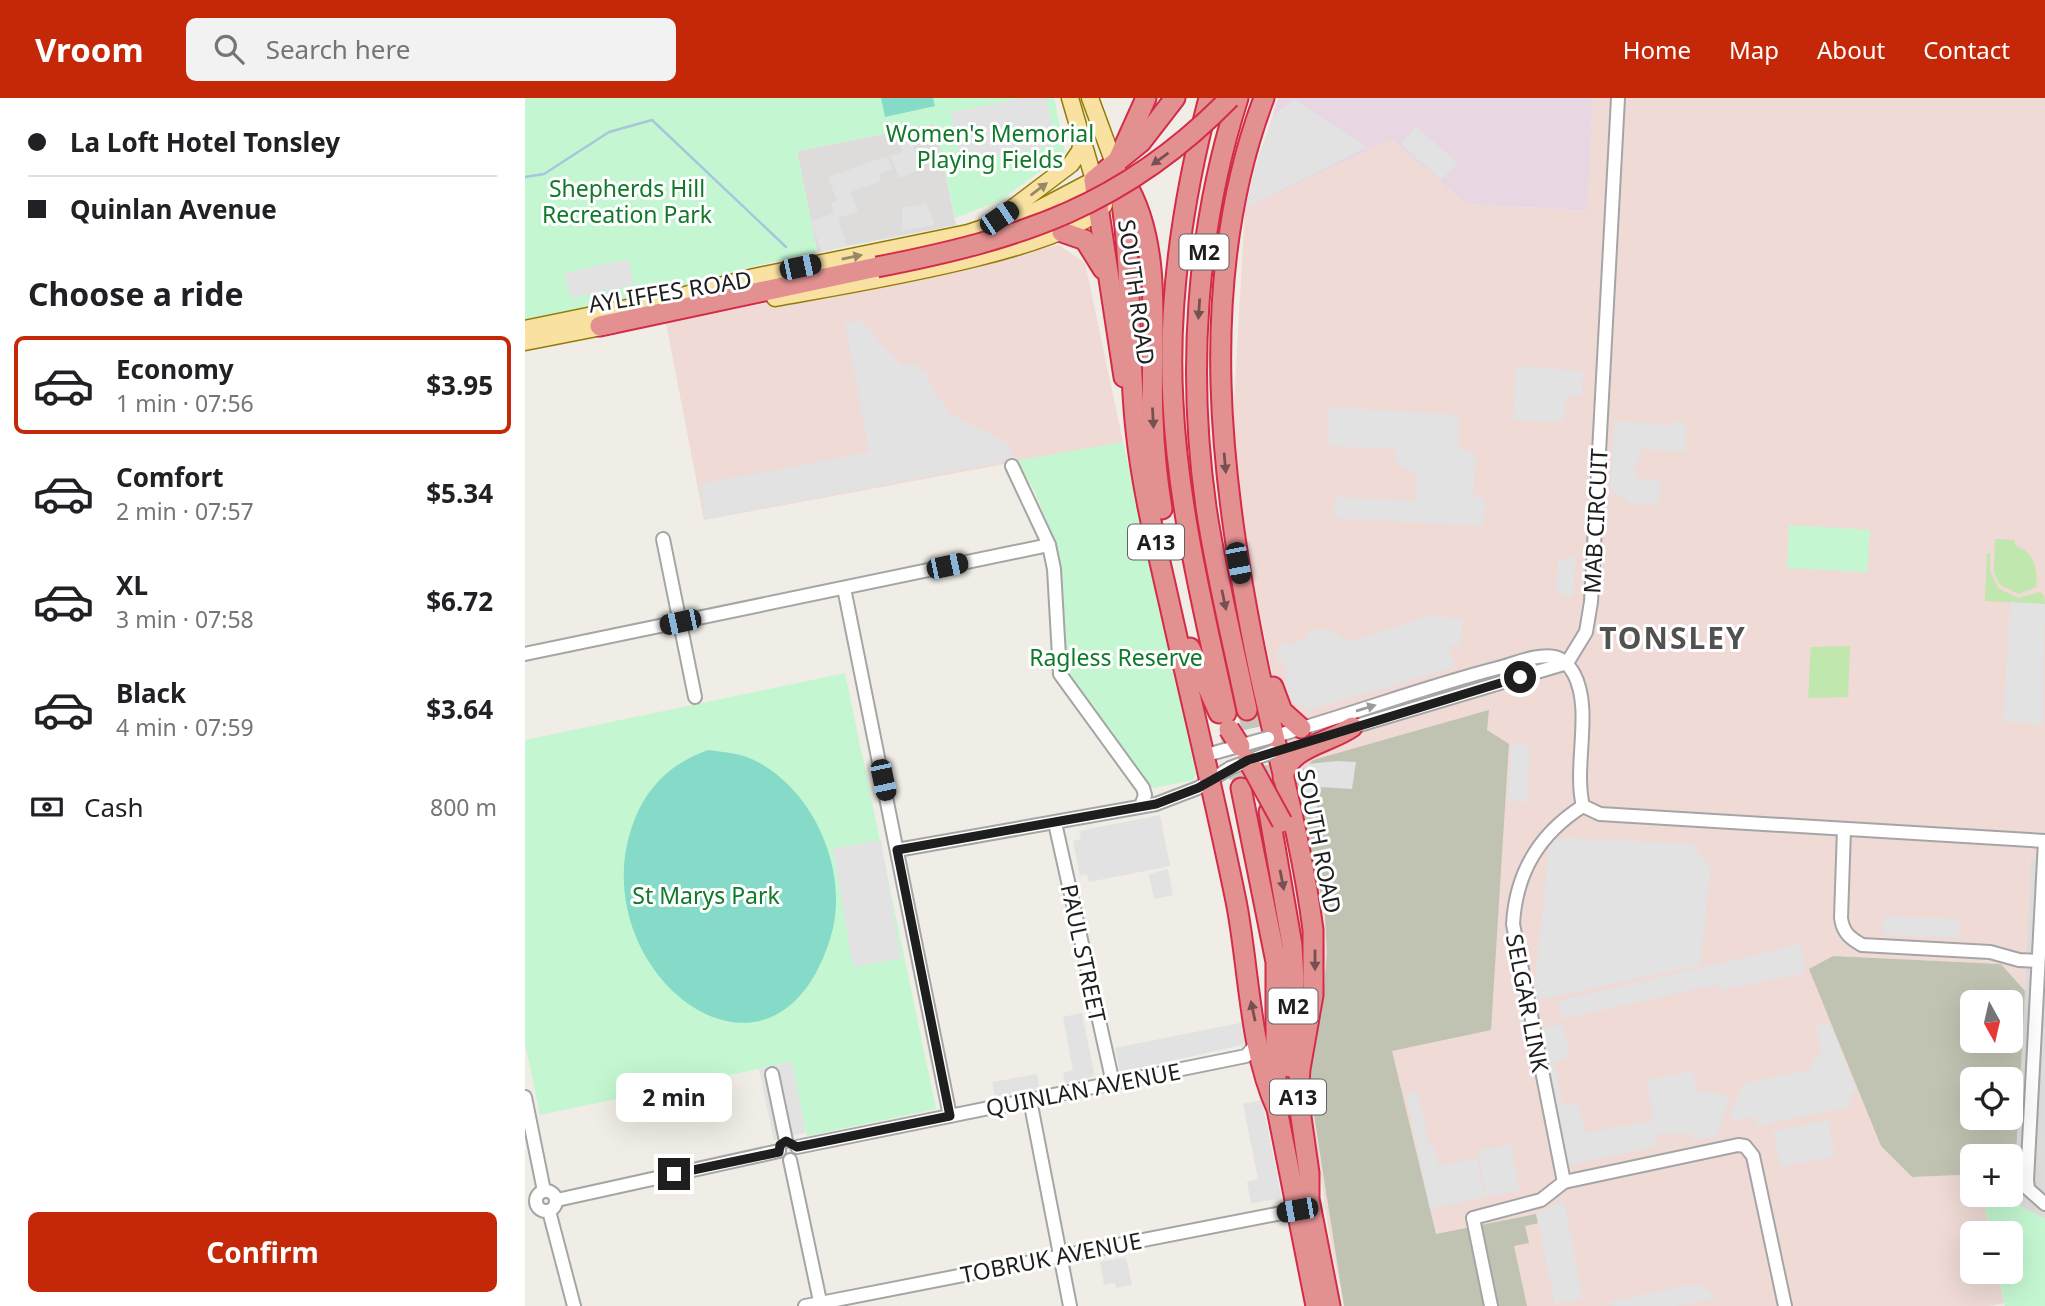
<!DOCTYPE html>
<meta charset="utf-8">
<style>
:root{--surface:#fff;--page:#f2f2f2;--text:#202124;--muted:#757577;--line:#e0e0e0;--accent:#c52808}
body{margin:0;font-family:"Noto Sans",sans-serif;background:var(--page);color:var(--text);height:100vh;display:flex;flex-direction:column;font-size:26px;white-space:nowrap}
*{box-sizing:border-box;margin:0}
p{font-size:23px;color:var(--muted)}
.icon{flex:none;width:38px;height:38px;fill:none;stroke:currentColor;stroke-width:2;stroke-linecap:round;stroke-linejoin:round}
.map{position:relative;flex:1;overflow:hidden}
.details{display:flex;flex-direction:column;background:var(--surface);width:525px}
.details>*{flex:none}
.banner{display:grid;align-content:center;height:154px;padding:0 28px;background:var(--surface)}
.needle{width:46px;rotate:172deg}
.tools{position:absolute;left:1435px;top:892px;display:grid;gap:14px}
.tools a{display:grid;place-items:center;width:63px;height:63px;border-radius:10px;background:var(--surface);box-shadow:0 7px 28px #0002;font-size:35px}
.end{position:absolute;width:32px;height:32px;margin:-16px;border:9px solid #1e1e1e;background:#fff;box-shadow:0 0 0 4px #fff}
.from{border-radius:50%}
.bubble{position:absolute;height:49px;border-radius:10px;background:var(--surface);box-shadow:0 7px 28px #0002;font-size:23px;font-weight:700;line-height:49px;text-align:center}
.car{position:absolute;width:21px;height:42px;margin:-21px -10px;border-radius:9px;box-shadow:0 0 5px 2px #0007;background:linear-gradient(#222 24%,#8ab4d8 0 40%,#222 0 76%,#8ab4d8 0 86%,#222 0)}
.banner b{display:flex;align-items:center;gap:24px;height:66px;font-size:26px}
.banner b+b{border-top:2px solid var(--line)}
.banner i{width:18px;height:18px;background:var(--text)}
ul{padding:0;list-style:none}
li{display:flex;align-items:center;gap:21px;height:98px;margin:0 14px 10px;padding:0 14px;border:4px solid transparent;border-radius:10px}
li div{flex:1}
li b{display:block;font-size:26px}
li em{font-style:normal;font-weight:700}
li.active{border-color:var(--accent)}
li>.icon{width:63px;height:63px;stroke-width:1.5}
h2{padding:0 28px;font-size:32px;line-height:84px}
.pay{display:flex;align-items:center;gap:18px;height:77px;padding:0 28px;font-size:26px}
.pay p{margin-inline-start:auto}
.button{display:flex;gap:14px;margin-top:auto;padding:14px 28px}
.button a{flex:1;height:80px;border-radius:10px;background:var(--accent);color:#fff;font-size:28px;font-weight:700;line-height:80px;text-align:center}
header{display:flex;align-items:center;gap:42px;box-sizing:border-box;height:98px;padding:0 35px;background:var(--accent);color:#fff}
header strong{font-size:33px}
nav{display:flex;gap:38px;margin-inline-start:auto;font-size:24px}
.search{width:490px;height:63px;background:var(--page);display:flex;align-items:center;gap:18px;box-sizing:border-box;padding:0 24px;border-radius:10px;color:var(--muted);font-size:26px}
main{display:flex;flex:1;min-height:0}
.map>svg:first-child{display:block}
.residential{fill:#dddcdb}
.commercial{fill:#efdad5}
.industrial{fill:#e8d7e2}
.construction{fill:#c0c3b1;fill-rule:evenodd}
.grass{fill:#c0e7ad}
.park{fill:#c4f7d1}
.pitch{fill:#86dbc8}
.parking{fill:#e2e2e2}
.lines{fill:none;stroke-linecap:round;stroke-linejoin:round}
.stream{stroke:#a7c6db;stroke-width:2.5}
.highway-tunnel{stroke:#c5c4bd;stroke-width:19;stroke-dasharray:19 10;stroke-linecap:butt}
.minor-casing{stroke:#a5a5a5;stroke-width:16}
.major-casing{stroke:#937c06;stroke-width:19}
.highway-casing{stroke:#d42b49;stroke-width:23}
.minor{stroke:#fff;stroke-width:12}
.major{stroke:#f8e1a1;stroke-width:16}
.highway{stroke:#e39091;stroke-width:19}
.minor-bridge-casing{stroke:#a5a5a5;stroke-width:16;stroke-linecap:butt}
.highway-bridge-casing{stroke:#d42b49;stroke-width:23;stroke-linecap:butt}
.minor-bridge{stroke:#fff;stroke-width:12}
.highway-bridge{stroke:#e39091;stroke-width:19}
.oneway{fill:#775152}
.oneway2{fill:#968966}
.oneway3{fill:#9a9a9a}
.route{stroke:#1e1e1e;stroke-width:9}
.labels{text-anchor:middle;dominant-baseline:central;stroke-width:6;stroke-linejoin:round;paint-order:stroke}
.shield{fill:#fff;stroke:#626262;stroke-width:2}
.shield-label{font-size:21px;font-weight:bold;fill:#1e1e1e}
.park-label{font-size:23px;fill:#10792a;stroke:#fff}
.street-label{font-size:23px;fill:#1e1e1e;stroke:#fff}
.district-label{font-size:30px;font-weight:bold;letter-spacing:2px;fill:#515151;stroke:#fff}
</style>
<header>
<strong>Vroom</strong>
<div class="search"><svg class="icon" aria-label="search" viewBox="0 0 24 24"><circle cx="10" cy="10" r="6"/><path d="M15 15l6 6"/></svg>Search here</div>
<nav><a>Home</a><a>Map</a><a>About</a><a>Contact</a></nav>
</header>
<main>
<section class="details">
<div class="banner">
<b><i class="from"></i>La Loft Hotel Tonsley</b>
<b><i></i>Quinlan Avenue</b>
</div>
<h2>Choose a ride</h2>
<ul>
<li class="active"><svg class="icon" aria-label="car" viewBox="0 0 24 24"><path d="M5 17H2v-5l4-1 3-4h7l3 4 3 1v5h-3M9 17h6M6 11h13"/><circle cx="7" cy="17" r="2"/><circle cx="17" cy="17" r="2"/></svg><div><b>Economy</b><p>1 min · 07:56</p></div><em>$3.95</em></li>
<li><svg class="icon" aria-label="car" viewBox="0 0 24 24"><path d="M5 17H2v-5l4-1 3-4h7l3 4 3 1v5h-3M9 17h6M6 11h13"/><circle cx="7" cy="17" r="2"/><circle cx="17" cy="17" r="2"/></svg><div><b>Comfort</b><p>2 min · 07:57</p></div><em>$5.34</em></li>
<li><svg class="icon" aria-label="car" viewBox="0 0 24 24"><path d="M5 17H2v-5l4-1 3-4h7l3 4 3 1v5h-3M9 17h6M6 11h13"/><circle cx="7" cy="17" r="2"/><circle cx="17" cy="17" r="2"/></svg><div><b>XL</b><p>3 min · 07:58</p></div><em>$6.72</em></li>
<li><svg class="icon" aria-label="car" viewBox="0 0 24 24"><path d="M5 17H2v-5l4-1 3-4h7l3 4 3 1v5h-3M9 17h6M6 11h13"/><circle cx="7" cy="17" r="2"/><circle cx="17" cy="17" r="2"/></svg><div><b>Black</b><p>4 min · 07:59</p></div><em>$3.64</em></li>
</ul>
<div class="pay"><svg class="icon" aria-label="cash" viewBox="0 0 24 24"><path d="M3 7h18v10H3z"/><circle cx="12" cy="12" r="2"/></svg>Cash<p>800 m</p></div>
<div class="button"><a>Confirm</a></div>
</section>
<div class="map">
<svg width="1520" height="1208" viewBox="0 0 1520 1208">
<rect width="100%" height="100%" fill="#efede5"/>
<g class="residential">
<path d="M 410,26 L 431,127 L 292,154 L 272,53 Z"/>
<path d="M 1506,759 L 1520,760 L 1520,1121 L 1489,1105 Z"/>
</g>
<g class="commercial">
<path d="M 1068,0 L 1520,0 L 1520,760 L 1506,760 L 1500,893 L 1476,866 L 1309,858 L 1387,1079 L 1436,1077 L 1447,1091 L 1447,1097 L 1452,1097 L 1459,1105 L 1465,1136 L 1447,1136 L 1447,1174 L 1473,1174 L 1479,1205 L 1464,1208 L 819,1208 L 804,1135 L 781,978 L 799,884 L 798,820 L 739,536 L 726,496 L 709,396 L 708,323 L 720,110 L 867,40 L 941,106 L 1061,113 Z"/>
<path d="M 534,147 L 560,165 L 598,344 L 179,422 L 141,225 Z"/>
</g>
<path class="industrial" d="M 753,0 L 1068,0 L 1062,113 L 941,106 L 867,41 L 720,110 Z"/>
<g class="construction">
<path d="M 964,612 L 962,632 L 984,646 L 966,932 L 867,953 L 911,1136 L 1011,1116 L 1014,1125 L 1000,1128 L 1004,1145 L 989,1148 L 1002,1208 L 819,1208 L 783,979 L 797,912 L 802,855 L 800,817 L 772,685 L 776,673 L 788,662 Z"/>
<path d="M 1308,858 L 1476,866 L 1500,893 L 1490,1077 L 1486,1081 L 1486,1059 L 1447,1059 L 1447,1091 L 1436,1077 L 1387,1079 L 1356,1048 L 1284,871 ZM 1447,905 L 1486,905 L 1486,943 L 1447,943 ZM 1447,982 L 1486,982 L 1486,1020 L 1447,1020 Z"/>
</g>
<g class="grass">
<path d="M 1470,441 L 1489,442 L 1491,448 C 1510,454 1513,473 1511,489 L 1494,496 L 1474,486 L 1469,474 Z"/>
<path d="M 1462,455 L 1465,455 L 1465,473 L 1474,491 L 1493,500 L 1515,494 L 1519,497 L 1520,506 L 1460,503 Z"/>
<path d="M 1325,548 L 1323,599 L 1283,600 L 1286,549 Z"/>
</g>
<g class="park">
<path d="M 0,0 L 529,0 L 540,55 L 474,103 L 430,120 L 410,26 L 272,53 L 292,154 L 224,169 L 98,211 L 0,231 Z"/>
<path d="M 598,344 L 671,676 L 668,682 L 630,690 L 625,689 L 553,597 L 539,572 L 532,448 L 508,390 L 490,363 Z"/>
<path d="M 1264,427 L 1345,432 L 1342,474 L 1262,470 Z"/>
<path d="M 320,575 L 411,1011 L 282,1038 L 266,964 L 15,1017 L 0,945 L 0,642 Z"/>
<path d="M 1490,1077 L 1489,1105 L 1520,1121 L 1520,1208 L 1480,1208 L 1473,1174 L 1486,1174 L 1486,1136 L 1465,1136 L 1459,1105 L 1468,1097 L 1486,1097 L 1486,1081 Z"/>
</g>
<g class="pitch">
<path d="M 356,0 L 408,0 L 410,8 L 360,19 Z"/>
<path d="M 183,652 C 198,654 215,655 229,662 C 289,691 325,774 306,838 C 249,1026 52,872 109,723 C 122,688 148,664 183,652 Z"/>
</g>
<g class="parking">
<path d="M 498,0 L 521,0 L 531,47 L 436,66 L 426,14 Z"/>
<path d="M 769,1 L 842,49 L 722,109 L 730,69 L 748,18 Z"/>
<path d="M 891,29 L 933,65 L 916,82 L 876,46 Z"/>
<path d="M 390,34 L 387,46 L 397,71 L 374,80 L 365,58 L 377,54 L 370,35 Z"/>
<path d="M 362,58 L 367,71 L 354,76 L 356,83 L 326,94 L 333,113 L 313,120 L 322,148 L 297,154 L 286,124 L 309,115 L 306,105 L 312,103 L 303,79 Z"/>
<path d="M 401,105 L 410,127 L 377,133 L 377,110 Z"/>
<path d="M 103,161 L 109,187 L 46,200 L 39,175 Z"/>
<path d="M 335,222 L 377,268 L 388,266 L 402,275 L 408,292 L 426,317 L 485,346 L 488,362 L 181,421 L 174,386 L 344,354 L 320,225 Z"/>
<path d="M 991,268 L 1058,273 L 1057,298 L 1041,298 L 1039,324 L 988,322 Z"/>
<path d="M 804,309 L 934,317 L 934,350 L 951,355 L 948,399 L 960,400 L 959,428 L 809,420 L 810,399 L 890,403 L 891,378 L 871,365 L 871,351 L 804,348 Z"/>
<path d="M 1089,323 L 1146,327 L 1147,324 L 1160,324 L 1161,354 L 1115,351 L 1114,364 L 1110,364 L 1110,378 L 1119,382 L 1136,383 L 1134,407 L 1106,406 L 1092,395 L 1085,395 Z"/>
<path d="M 1051,458 L 1048,500 L 1031,493 L 1033,462 Z"/>
<path d="M 1485,504 L 1520,506 L 1518,627 L 1478,623 Z"/>
<path d="M 905,518 L 938,521 L 935,548 L 924,548 L 930,569 L 781,613 L 778,607 L 774,609 L 763,600 L 759,563 L 750,562 L 757,542 L 765,548 L 783,539 L 784,532 L 791,531 L 810,533 L 822,544 Z"/>
<path d="M 987,645 L 1005,648 L 1002,704 L 983,703 Z"/>
<path d="M 812,663 L 831,664 L 827,691 L 793,689 L 791,723 L 774,708 L 774,678 L 783,666 Z"/>
<path d="M 635,717 L 645,768 L 564,784 L 562,776 L 555,778 L 548,743 L 556,741 L 554,733 Z"/>
<path d="M 1025,739 L 1167,746 L 1186,770 L 1175,867 L 1008,903 Z"/>
<path d="M 356,742 L 376,861 L 328,869 L 308,750 Z"/>
<path d="M 643,771 L 648,797 L 629,801 L 624,776 Z"/>
<path d="M 1359,818 L 1434,821 L 1435,840 L 1358,837 Z"/>
<path d="M 1276,846 L 1280,875 L 1196,892 L 1194,886 L 1037,921 L 1033,903 Z"/>
<path d="M 557,915 L 569,975 L 566,979 L 540,985 L 538,975 L 548,972 L 538,919 Z"/>
<path d="M 720,924 L 724,942 L 718,947 L 595,974 L 590,950 Z"/>
<path d="M 1038,926 L 1045,960 L 1029,964 L 1038,1008 L 1054,1005 L 1061,1035 L 1128,1022 L 1133,1048 L 1036,1069 L 1012,931 Z"/>
<path d="M 1305,926 L 1331,991 L 1324,997 L 1326,1009 L 1231,1028 L 1229,1018 L 1214,1022 L 1204,1019 L 1218,985 L 1287,971 L 1286,962 L 1297,957 L 1291,928 Z"/>
<path d="M 267,964 L 281,1035 L 249,1042 L 234,971 Z"/>
<path d="M 1168,973 L 1173,996 L 1188,993 L 1205,1000 L 1192,1038 L 1168,1043 L 1166,1035 L 1132,1037 L 1121,982 Z"/>
<path d="M 512,976 L 514,990 L 470,999 L 467,984 Z"/>
<path d="M 893,994 L 904,1047 L 909,1047 L 914,1068 L 952,1060 L 960,1099 L 905,1111 L 881,997 Z"/>
<path d="M 737,1002 L 756,1097 L 753,1101 L 726,1105 L 722,1084 L 733,1081 L 718,1006 Z"/>
<path d="M 1303,1022 L 1310,1058 L 1255,1069 L 1248,1033 Z"/>
<path d="M 986,1046 L 995,1092 L 961,1099 L 953,1053 Z"/>
<path d="M 1039,1102 L 1058,1200 L 1030,1206 L 1011,1116 Z"/>
<path d="M 601,1159 L 607,1187 L 591,1190 L 590,1185 L 579,1187 L 575,1164 Z"/>
<path d="M 1174,1185 L 1193,1200 L 1151,1208 L 1087,1208 L 1082,1204 Z"/>
</g>
<g class="lines">
<path class="stream" d="M 0,79 L 19,76 L 84,34 L 127,22 L 261,149"/>
<g class="highway-tunnel">
<path d="M 722,612 L 737,680"/>
<path d="M 704,633 L 716,690"/>
</g>
<defs>
<g id="minor">
<path d="M 487,368 L 524,447 L 529,471 L 535,576 L 618,690 L 620,697 L 616,708"/>
<path d="M 138,441 L 170,599"/>
<path d="M 319,490 L 425,1018"/>
<path d="M 0,556 L 524,447"/>
<path d="M 1042,565 L 1061,534 L 1066,504 L 1093,0"/>
<path d="M 821,631 L 1042,565"/>
<path d="M 743,640 C 820,619 895,590 973,570 C 989,566 1013,555 1030,559 C 1039,561 1045,569 1049,576 C 1068,612 1048,668 1058,708 L 1075,716 L 1520,743"/>
<path d="M 678,658 L 703,651"/>
<path d="M 530,725 L 588,985"/>
<path d="M 1319,731 L 1316,820 C 1318,835 1325,840 1337,847 L 1465,854 L 1494,862 L 1513,863"/>
<path d="M 1520,743 L 1502,1082 L 1503,1091 L 1520,1106"/>
<path d="M 372,752 L 631,706 L 673,690 L 705,670"/>
<path d="M 247,976 L 261,1043"/>
<path d="M 0,999 L 19,1093"/>
<path d="M 505,1002 L 545,1208"/>
<path d="M 272,1049 L 721,958 L 734,943"/>
<path d="M 265,1062 L 296,1208"/>
<path d="M 1039,1084 L 988,826 C 991,774 1014,736 1058,708"/>
<circle cx="21" cy="1103" r="10"/>
<path d="M 32,1102 L 254,1053"/>
<path d="M 24,1113 L 49,1208"/>
<path d="M 280,1208 L 772,1112"/>
<path d="M 966,1208 L 948,1120 L 1016,1102 L 1039,1084 L 1213,1047 L 1220,1048 L 1228,1058 L 1260,1208"/>
</g>
<g id="major">
<path d="M 565,0 L 590,68"/>
<path d="M 472,122 L 546,66 L 555,53 L 557,41"/>
<path d="M 250,200 C 314,188 546,152 579,107"/>
<path d="M 0,231 L 141,202 L 229,179 L 443,135 L 510,113 L 569,82 L 545,0"/>
<path d="M 0,244 L 87,227"/>
</g>
<g id="highway">
<path d="M 684,0 C 658,100 642,202 648,305 C 653,410 679,513 701,615"/>
<path d="M 713,0 C 671,132 662,273 681,409 C 691,477 708,545 722,612"/>
<path d="M 739,0 C 670,182 695,388 734,573 C 753,659 777,745 788,832 L 788,897 L 775,971 L 773,998 L 784,1075 L 784,1101 L 805,1208"/>
<path d="M 594,60 L 621,0"/>
<path d="M 590,68 C 610,154 601,244 611,332 C 617,391 632,450 645,508 C 667,607 691,705 711,803 C 724,868 724,950 752,1011 L 791,1208"/>
<path d="M 599,82 C 641,149 624,245 628,320 C 629,350 632,381 637,411"/>
<path d="M 537,134 L 560,142 L 578,171"/>
<path d="M 75,228 L 352,169"/>
<path d="M 599,279 L 569,82 L 616,44 L 650,0"/>
<path d="M 665,550 L 694,615"/>
<path d="M 748,589 L 757,613 L 776,630"/>
<path d="M 758,680 C 762,649 805,645 827,629"/>
<path d="M 716,690 L 751,864 L 751,982"/>
<path d="M 744,714 L 767,847 L 769,881 L 765,969"/>
</g>
</defs>
<use href="#minor" class="minor-casing"/>
<use href="#major" class="major-casing"/>
<use href="#highway" class="highway-casing"/>
<use href="#minor" class="minor"/>
<use href="#major" class="major"/>
<use href="#highway" class="highway"/>
<defs>
<g id="minor-bridge">
<path d="M 703,651 L 743,640"/>
<path d="M 705,670 L 747,654"/>
</g>
<g id="highway-bridge">
<path d="M 352,169 C 496,141 600,108 705,0"/>
<path d="M 704,631 L 715,648"/>
<path d="M 723,662 L 757,724"/>
</g>
</defs>
<use href="#minor-bridge" class="minor-bridge-casing"/>
<use href="#highway-bridge" class="highway-bridge-casing"/>
<use href="#minor-bridge" class="minor-bridge"/>
<use href="#highway-bridge" class="highway-bridge"/>
</g>
<defs><path id="oneway-solid" d="M-6-.8H1V-3.2L6.5 0L1 3.2V.8H-6Z" transform="scale(1.75)"/></defs>
<g class="oneway">
<use href="#oneway-solid" transform="translate(635 61) rotate(144)"/>
<use href="#oneway-solid" transform="translate(674 211) rotate(94)"/>
<use href="#oneway-solid" transform="translate(628 320) rotate(87)"/>
<use href="#oneway-solid" transform="translate(700 365) rotate(85)"/>
<use href="#oneway-solid" transform="translate(699 502) rotate(78)"/>
<use href="#oneway-solid" transform="translate(757 782) rotate(79)"/>
<use href="#oneway-solid" transform="translate(790 862) rotate(90)"/>
<use href="#oneway-solid" transform="translate(728 913) rotate(-102)"/>
</g>
<g class="oneway2">
<use href="#oneway-solid" transform="translate(514 91) rotate(-37)"/>
<use href="#oneway-solid" transform="translate(327 159) rotate(-11)"/>
</g>
<use class="oneway3" href="#oneway-solid" transform="translate(841 610) rotate(-17)"/>
<g class="lines">
<path class="route" d="M 149,1076 L 254,1054 L 255,1047 L 261,1043 L 272,1049 L 425,1018 L 372,752 L 631,706 L 673,690 L 723,662 L 995,579"/>
</g>
<g class="labels">
<g class="shield">
<rect x="654.5" y="136.5" width="49" height="35" rx="5"/>
<rect x="603" y="426.5" width="56" height="35" rx="5"/>
<rect x="743.5" y="890.5" width="49" height="35" rx="5"/>
<rect x="745" y="981.5" width="56" height="35" rx="5"/>
</g>
<g class="shield-label">
<text x="679" y="154">M2</text>
<text x="631" y="444">A13</text>
<text x="768" y="908">M2</text>
<text x="773" y="999">A13</text>
</g>
<g class="park-label">
<text x="465" y="35">Women's Memorial<tspan x="465" dy="26">Playing Fields</tspan></text>
<text x="102" y="90">Shepherds Hill<tspan x="102" dy="26">Recreation Park</tspan></text>
<text x="591" y="559">Ragless Reserve</text>
<text x="181" y="797">St Marys Park</text>
</g>
<g class="street-label">
<text transform="translate(145 193) rotate(-9)">AYLIFFES ROAD</text>
<text transform="translate(612 194) rotate(82)">SOUTH ROAD</text>
<text transform="translate(1070 423) rotate(-87)">MAB CIRCUIT</text>
<text transform="translate(795 743) rotate(79)">SOUTH ROAD</text>
<text transform="translate(559 855) rotate(78)">PAUL STREET</text>
<text transform="translate(1003 905) rotate(79)">SELGAR LINK</text>
<text transform="translate(558 991) rotate(-11)">QUINLAN AVENUE</text>
<text transform="translate(526 1159) rotate(-11)">TOBRUK AVENUE</text>
</g>
<g class="district-label">
<text x="1148" y="539">TONSLEY</text>
</g>
</g>
</svg>
<div class="tools">
<a><svg class="needle" viewBox="-14 -14 28 28"><path d="M0-13l5 13h-10z" fill="#e53935"/><path d="M0 13l5-13h-10z" fill="#757577"/></svg></a>
<a><svg class="icon" aria-label="locate" viewBox="0 0 24 24"><circle cx="12" cy="12" r="6"/><path d="M12 2v4M12 18v4M2 12h4M18 12h4"/></svg></a>
<a>+</a>
<a>−</a>
</div>
<i class="end from" style="left:995px;top:579px"></i>
<i class="end" style="left:149px;top:1076px"></i>
<div class="bubble" style="left:91px;top:975px;width:116px">2 min</div>
<i class="car" style="left:474px;top:120px;rotate:56deg"></i>
<i class="car" style="left:275px;top:169px;rotate:78deg"></i>
<i class="car" style="left:713px;top:465px;rotate:169deg"></i>
<i class="car" style="left:422px;top:468px;rotate:78deg"></i>
<i class="car" style="left:155px;top:524px;rotate:258deg"></i>
<i class="car" style="left:358px;top:682px;rotate:168deg"></i>
<i class="car" style="left:772px;top:1112px;rotate:260deg"></i>
</div>
</main>
